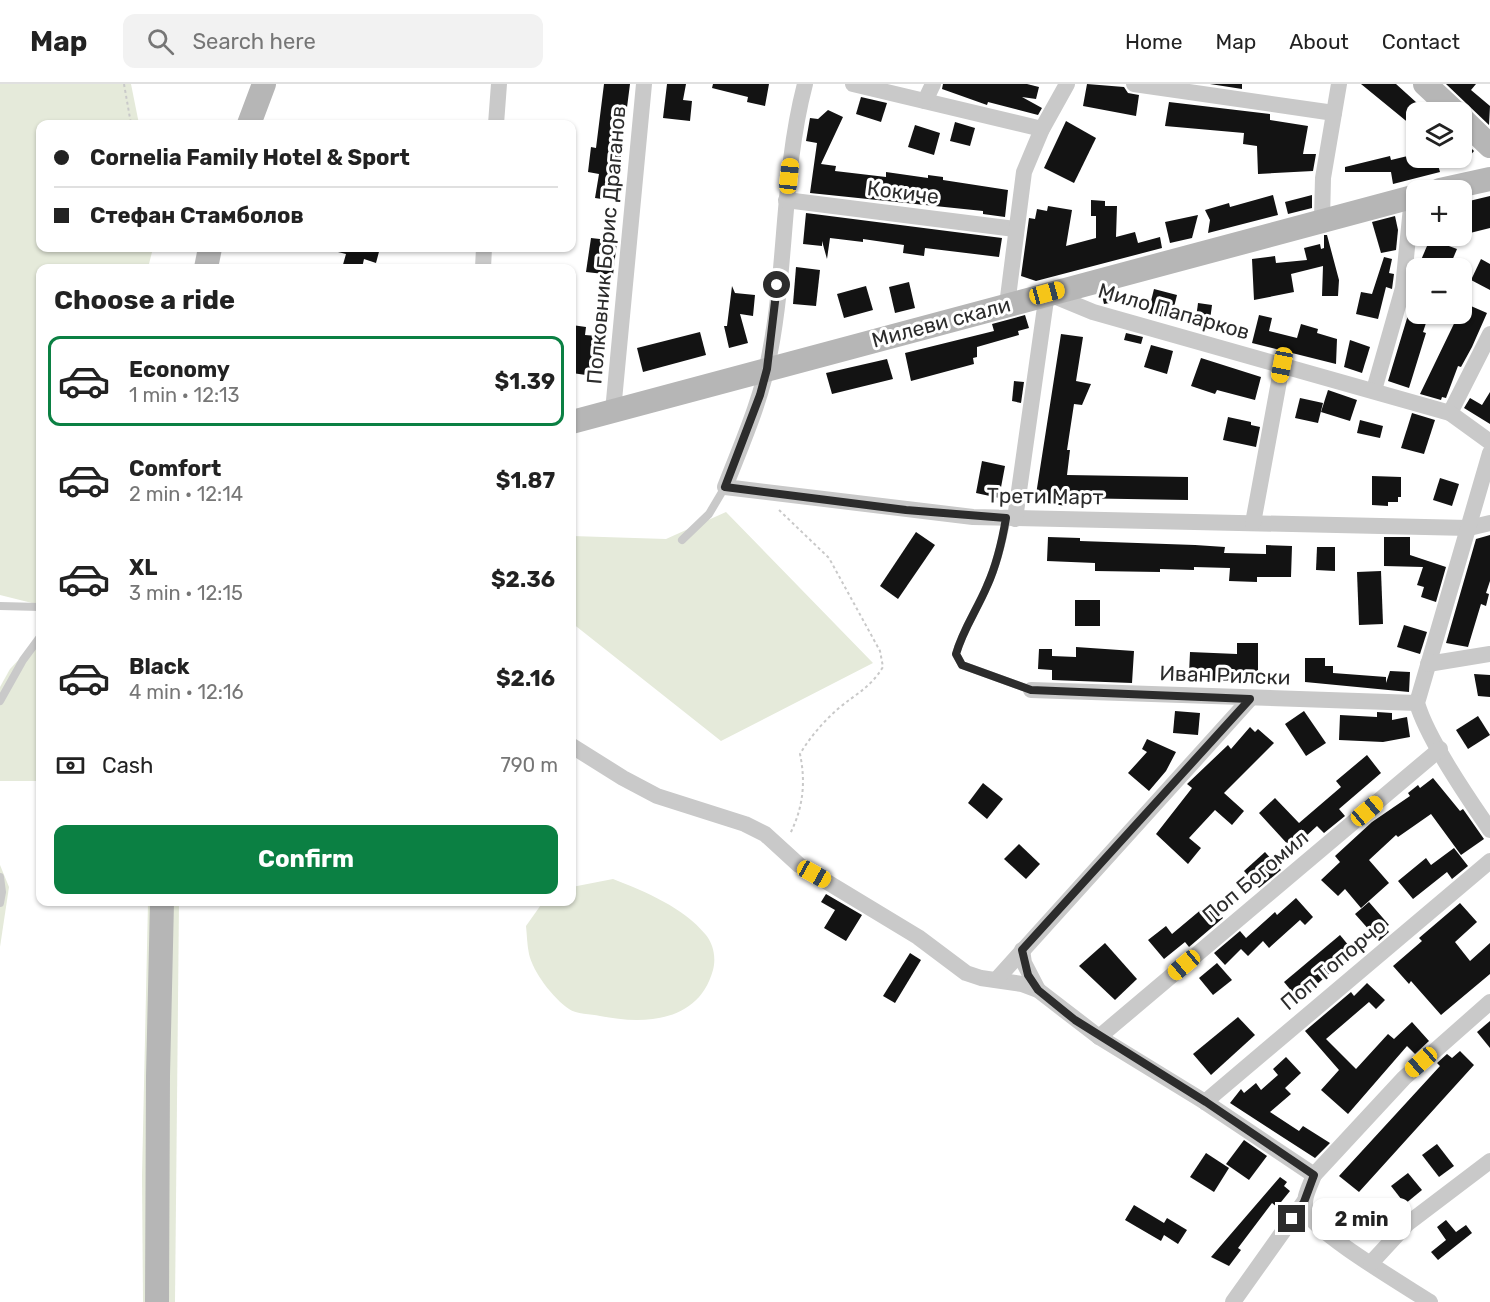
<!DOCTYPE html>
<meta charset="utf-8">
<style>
:root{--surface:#fff;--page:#f2f2f2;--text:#222;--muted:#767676;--line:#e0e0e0;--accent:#0b8043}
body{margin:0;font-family:Rubik,sans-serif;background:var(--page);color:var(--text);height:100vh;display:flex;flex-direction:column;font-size:22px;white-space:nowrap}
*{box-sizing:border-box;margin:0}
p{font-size:20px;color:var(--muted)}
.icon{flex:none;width:33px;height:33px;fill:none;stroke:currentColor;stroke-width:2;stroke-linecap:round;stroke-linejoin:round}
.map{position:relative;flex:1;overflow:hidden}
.sheet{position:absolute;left:36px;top:180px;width:540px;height:642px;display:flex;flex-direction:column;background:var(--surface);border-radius:12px;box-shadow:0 2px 4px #0004}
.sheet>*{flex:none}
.banner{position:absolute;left:36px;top:36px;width:540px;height:132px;border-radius:12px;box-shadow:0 2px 4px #0004;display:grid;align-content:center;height:132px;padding:0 18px;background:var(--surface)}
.controls{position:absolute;left:1406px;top:18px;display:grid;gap:12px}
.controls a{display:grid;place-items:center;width:66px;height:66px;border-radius:12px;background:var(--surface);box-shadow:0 2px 4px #0004;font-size:30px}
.end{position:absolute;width:27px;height:27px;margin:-14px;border:8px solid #2c2c2c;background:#fff;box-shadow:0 0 0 3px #fff}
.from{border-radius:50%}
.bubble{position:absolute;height:42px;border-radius:12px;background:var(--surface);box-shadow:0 2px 4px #0004;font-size:20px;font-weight:700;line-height:42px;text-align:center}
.car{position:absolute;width:18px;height:36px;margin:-18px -9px;border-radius:8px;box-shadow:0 0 4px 2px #0007;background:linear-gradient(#f5c518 24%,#345 0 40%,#f5c518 0 76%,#345 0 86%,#f5c518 0)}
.banner b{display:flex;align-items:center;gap:21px;height:57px;font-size:22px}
.banner b+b{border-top:2px solid var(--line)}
.banner i{width:15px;height:15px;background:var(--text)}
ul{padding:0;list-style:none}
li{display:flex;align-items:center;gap:18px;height:90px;margin:0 12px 9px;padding:0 6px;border:3px solid transparent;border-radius:12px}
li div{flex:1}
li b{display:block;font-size:22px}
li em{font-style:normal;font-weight:700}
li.on{border-color:var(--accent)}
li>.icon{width:54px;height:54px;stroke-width:1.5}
h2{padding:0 18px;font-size:27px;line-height:72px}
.pay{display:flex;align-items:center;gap:15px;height:66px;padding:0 18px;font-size:22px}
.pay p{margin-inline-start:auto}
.primary-button{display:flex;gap:12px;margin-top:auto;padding:12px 18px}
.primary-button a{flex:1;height:69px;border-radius:12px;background:var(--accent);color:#fff;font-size:24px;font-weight:700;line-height:69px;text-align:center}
header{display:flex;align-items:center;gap:36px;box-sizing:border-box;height:84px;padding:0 30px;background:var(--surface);border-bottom:2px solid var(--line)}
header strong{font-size:28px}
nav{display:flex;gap:33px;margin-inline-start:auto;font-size:21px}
.search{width:420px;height:54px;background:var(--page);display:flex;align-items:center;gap:15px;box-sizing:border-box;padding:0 21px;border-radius:12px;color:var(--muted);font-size:22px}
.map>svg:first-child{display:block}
.green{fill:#e5eada}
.building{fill:#131313}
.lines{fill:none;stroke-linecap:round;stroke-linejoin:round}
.path{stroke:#c9c9c9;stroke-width:2;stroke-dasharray:3 3;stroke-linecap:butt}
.lane{stroke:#c9c9c9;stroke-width:8}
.street{stroke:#c9c9c9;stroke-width:16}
.secondary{stroke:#b6b6b6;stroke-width:24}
.route{stroke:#2c2c2c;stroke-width:8}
.labels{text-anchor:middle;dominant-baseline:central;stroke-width:6;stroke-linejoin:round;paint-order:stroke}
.street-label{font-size:21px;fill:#2c2c2c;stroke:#fff}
</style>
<header>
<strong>Map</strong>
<div class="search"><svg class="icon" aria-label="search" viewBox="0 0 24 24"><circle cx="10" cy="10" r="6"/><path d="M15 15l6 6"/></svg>Search here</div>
<nav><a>Home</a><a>Map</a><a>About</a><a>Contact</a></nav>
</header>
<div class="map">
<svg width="1490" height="1218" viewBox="0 0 1490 1218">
<rect width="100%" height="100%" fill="#fff"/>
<g class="green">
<path d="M 0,0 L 131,0 L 139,40 L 40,40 L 40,164 L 153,164 L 148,184 L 40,184 L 40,521 L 0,511 Z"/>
<path d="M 726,428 L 873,579 L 721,657 L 572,539 L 572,452 L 666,455 Z"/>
<path d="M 40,553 L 40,697 L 0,697 L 0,603 L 10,585 Z"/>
<path d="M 0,781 L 9,803 L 0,863 Z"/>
<path d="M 613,795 C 646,808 683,823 706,851 C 714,861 716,875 713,886 C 699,938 645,941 600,932 C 591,930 576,930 569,925 C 553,914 533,888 529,870 C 527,861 527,851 526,842 L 543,818 L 572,818 L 572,803 Z"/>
<path d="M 148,818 L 179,818 L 175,1218 L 143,1218 L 142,1092 Z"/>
</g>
<g class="building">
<path d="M 604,0 L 630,0 L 615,117 L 595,114 L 599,90 L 588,88 L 591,63 L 596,64 Z"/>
<path d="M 667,0 L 686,0 L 683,16 L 692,17 L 690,37 L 663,34 Z"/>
<path d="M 713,0 L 769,0 L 765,22 L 747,18 L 748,13 L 712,4 Z"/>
<path d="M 943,0 L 1027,0 L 1039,3 L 1036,15 L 1022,13 L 1042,24 L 1038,31 L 988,18 L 987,21 L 942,5 Z"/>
<path d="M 1087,0 L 1124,3 L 1128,9 L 1139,11 L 1136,32 L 1083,22 Z"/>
<path d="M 1210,0 L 1242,0 L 1242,5 Z"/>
<path d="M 1361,0 L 1396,0 L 1427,28 L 1416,28 L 1416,45 Z"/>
<path d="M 1446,0 L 1476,0 L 1471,6 L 1490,22 L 1489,41 Z"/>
<path d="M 861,13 L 887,19 L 881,38 L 856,30 Z"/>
<path d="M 1169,18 L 1270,30 L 1270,36 L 1308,42 L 1303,70 L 1316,70 L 1313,87 L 1258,90 L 1257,62 L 1243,60 L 1244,49 L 1165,42 Z"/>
<path d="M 828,26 L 843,33 L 821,80 L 836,82 L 835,87 L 886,93 L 886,88 L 928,94 L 928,91 L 943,93 L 943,96 L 1008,106 L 1005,133 L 983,130 L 983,127 L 810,109 L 817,59 L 806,57 L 810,34 L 818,35 Z"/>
<path d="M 1066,37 L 1096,54 L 1074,99 L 1044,84 Z"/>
<path d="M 955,38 L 975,44 L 970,62 L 950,57 Z"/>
<path d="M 915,41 L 940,49 L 934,71 L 908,63 Z"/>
<path d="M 1461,54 L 1474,67 L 1469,73 L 1461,65 Z"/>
<path d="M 1416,70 L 1416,74 L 1436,74 L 1440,88 L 1393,100 L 1391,88 L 1345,88 L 1345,83 L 1390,72 L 1391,76 Z"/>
<path d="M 1273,111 L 1278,131 L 1208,149 L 1210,136 L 1205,126 L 1229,119 L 1230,123 Z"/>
<path d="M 1312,111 L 1312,124 L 1288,130 L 1285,118 Z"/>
<path d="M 1490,112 L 1490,144 L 1466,150 L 1461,119 Z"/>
<path d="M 1091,116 L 1105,117 L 1105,122 L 1117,122 L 1116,153 L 1135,148 L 1138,159 L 1160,153 L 1162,164 L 1036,197 L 1021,192 L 1029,134 L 1035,135 L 1037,125 L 1047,127 L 1048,122 L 1072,126 L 1066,162 L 1096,154 L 1096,132 L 1091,132 Z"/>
<path d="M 806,129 L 1002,154 L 999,173 L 925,164 L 924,172 L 903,169 L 904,161 L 863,155 L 863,158 L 830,154 L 827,175 L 822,157 L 822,162 L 803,160 Z"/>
<path d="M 1198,131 L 1192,154 L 1170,159 L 1165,138 Z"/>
<path d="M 1395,132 L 1398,146 L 1396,166 L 1381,169 L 1372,138 Z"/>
<path d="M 1324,151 L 1327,151 L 1339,196 L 1338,212 L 1322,212 L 1323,182 L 1291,190 L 1294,208 L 1254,216 L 1252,175 L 1275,172 L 1276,179 L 1307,176 L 1304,164 L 1320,160 L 1321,165 L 1324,164 Z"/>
<path d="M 591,154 L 617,157 L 613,191 L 586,188 Z"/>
<path d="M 1430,155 L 1457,165 L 1449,184 L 1421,176 Z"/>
<path d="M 334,164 L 380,164 L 376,179 L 364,175 L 362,184 L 342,184 L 346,170 L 334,167 Z"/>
<path d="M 1384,173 L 1392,175 L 1389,189 L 1394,190 L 1392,205 L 1386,203 L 1378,235 L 1356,230 L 1361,208 L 1372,210 Z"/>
<path d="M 1481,175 L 1490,180 L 1490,206 L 1471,196 Z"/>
<path d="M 796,183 L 820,186 L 816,222 L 793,220 Z"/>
<path d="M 1414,197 L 1416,230 L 1429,230 L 1423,248 L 1426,249 L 1409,304 L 1388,297 L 1408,231 Z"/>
<path d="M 909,198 L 915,224 L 895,229 L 889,203 Z"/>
<path d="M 732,202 L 735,209 L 755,211 L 753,232 L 740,230 L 748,259 L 729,264 L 724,242 L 727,242 Z"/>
<path d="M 866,202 L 873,226 L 844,234 L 837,210 Z"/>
<path d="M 1154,205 L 1177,211 L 1171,235 L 1148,229 Z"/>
<path d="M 1118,207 L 1120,217 L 1104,220 L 1102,211 Z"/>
<path d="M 1198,219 L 1212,221 L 1209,244 L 1195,242 Z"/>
<path d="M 1464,219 L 1487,229 L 1472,263 L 1461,283 L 1458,282 L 1446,314 L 1442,313 L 1441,316 L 1420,310 Z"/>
<path d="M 1025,231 L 1029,244 L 1018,247 L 1019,251 L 977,263 L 977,273 L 973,274 L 974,280 L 911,297 L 905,269 L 994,247 L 992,240 Z"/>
<path d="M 1259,231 L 1272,234 L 1269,247 L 1297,254 L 1301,240 L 1318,245 L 1317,249 L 1337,255 L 1336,280 L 1252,259 Z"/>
<path d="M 572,241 L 586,243 L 585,251 L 597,252 L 592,284 L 587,284 L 586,291 L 572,289 Z"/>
<path d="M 700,248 L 706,271 L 643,288 L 637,264 Z"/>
<path d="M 1126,249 L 1143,253 L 1141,260 L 1124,256 Z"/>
<path d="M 1061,250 L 1083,253 L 1076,297 L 1091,300 L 1082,321 L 1074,320 L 1067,366 L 1070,366 L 1067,391 L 1188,393 L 1188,416 L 1067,414 L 1066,422 L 1035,417 Z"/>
<path d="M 1350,256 L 1370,263 L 1362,289 L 1344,283 Z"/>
<path d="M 1151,261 L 1173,267 L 1167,290 L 1144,283 Z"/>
<path d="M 1201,274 L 1261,293 L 1255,316 L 1217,306 L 1215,310 L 1191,302 Z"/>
<path d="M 887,275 L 893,295 L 832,310 L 826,289 Z"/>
<path d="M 1014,297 L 1024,298 L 1021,319 L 1012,317 Z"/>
<path d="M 1328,306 L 1357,316 L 1350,337 L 1321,328 Z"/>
<path d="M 1490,308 L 1490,340 L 1464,324 L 1470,314 L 1482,321 Z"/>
<path d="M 1300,314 L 1323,319 L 1318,339 L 1295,334 Z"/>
<path d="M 1412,329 L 1435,336 L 1424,370 L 1401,364 Z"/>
<path d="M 1228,333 L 1251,338 L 1251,341 L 1260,343 L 1256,363 L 1223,356 Z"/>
<path d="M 1360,336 L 1383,342 L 1380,354 L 1357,349 Z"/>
<path d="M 982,377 L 1005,382 L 999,414 L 976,409 Z"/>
<path d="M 1372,392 L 1401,393 L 1401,413 L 1398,413 L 1398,418 L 1388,418 L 1388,422 L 1372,421 Z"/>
<path d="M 1440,394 L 1459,400 L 1452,422 L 1433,416 Z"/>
<path d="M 916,448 L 935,461 L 898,515 L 880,502 Z"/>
<path d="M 1490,451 L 1490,497 L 1486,509 L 1489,510 L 1486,522 L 1481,520 L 1468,563 L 1446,559 L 1476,455 Z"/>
<path d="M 1048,453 L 1080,454 L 1080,457 L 1195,461 L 1225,463 L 1224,469 L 1266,470 L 1266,461 L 1292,462 L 1291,493 L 1257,493 L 1257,498 L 1229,497 L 1230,484 L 1194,483 L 1194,486 L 1160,485 L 1160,488 L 1095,487 L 1095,479 L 1047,477 Z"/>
<path d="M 1384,453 L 1410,453 L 1410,471 L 1446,483 L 1436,518 L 1421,513 L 1424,503 L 1417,501 L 1423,483 L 1384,482 Z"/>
<path d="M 1317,463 L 1335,463 L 1335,487 L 1316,486 Z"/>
<path d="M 1381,487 L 1383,540 L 1359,541 L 1357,488 Z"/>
<rect x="1075" y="516" width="25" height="26"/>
<path d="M 1404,541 L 1427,548 L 1420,570 L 1397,563 Z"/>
<path d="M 1237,559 L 1258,559 L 1258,596 L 1196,597 L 1196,592 L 1189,591 L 1190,568 L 1237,570 Z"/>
<path d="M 1076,563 L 1134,567 L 1132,599 L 1052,596 L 1052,586 L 1038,585 L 1039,565 L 1052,565 L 1052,572 L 1076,573 Z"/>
<path d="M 1305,574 L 1325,574 L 1325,582 L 1333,582 L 1333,589 L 1386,593 L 1386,599 L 1390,587 L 1410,588 L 1409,608 L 1305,598 Z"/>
<path d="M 1474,590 L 1490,591 L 1490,613 L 1478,612 Z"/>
<path d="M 1175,627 L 1200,629 L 1198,651 L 1173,649 Z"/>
<path d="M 1304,627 L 1326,659 L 1306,672 L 1285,640 Z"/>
<path d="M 1377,628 L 1392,629 L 1392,636 L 1407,633 L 1410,653 L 1383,658 L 1339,656 L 1340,631 L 1377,633 Z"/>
<path d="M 1478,632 L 1490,651 L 1468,665 L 1456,646 Z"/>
<path d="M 1250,643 L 1255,648 L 1258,645 L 1274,659 L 1224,709 L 1244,727 L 1232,741 L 1215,726 L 1189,754 L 1201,764 L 1188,780 L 1156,750 L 1192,704 L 1187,700 L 1228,661 L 1231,665 Z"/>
<path d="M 1147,655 L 1176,668 L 1166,687 L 1149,707 L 1128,689 L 1147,668 L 1142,665 Z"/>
<path d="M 1367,671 L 1381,689 L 1339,725 L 1345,732 L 1324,749 L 1317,742 L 1292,765 L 1259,729 L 1275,714 L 1299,739 L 1341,703 L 1336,697 Z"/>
<path d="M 1433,694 L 1460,727 L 1463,725 L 1484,755 L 1461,771 L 1431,730 L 1398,753 L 1396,751 L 1369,776 L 1389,799 L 1361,824 L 1345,805 L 1338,812 L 1321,796 L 1340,778 L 1335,772 L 1372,738 L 1410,712 L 1408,709 L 1418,701 L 1420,704 Z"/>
<path d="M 983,699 L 1003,715 L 987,735 L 968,719 Z"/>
<path d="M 1019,760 L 1040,780 L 1026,795 L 1004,775 Z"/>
<path d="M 1454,764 L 1468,782 L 1452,795 L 1447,788 L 1413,815 L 1398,797 L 1426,774 L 1431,781 Z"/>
<path d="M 1265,768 L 1281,786 L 1259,804 L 1244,787 Z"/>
<path d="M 826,810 L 862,831 L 846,857 L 824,844 L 835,826 L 821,818 Z"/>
<path d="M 1296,814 L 1313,833 L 1305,841 L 1300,836 L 1269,864 L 1263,857 L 1248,872 L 1241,865 L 1225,881 L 1214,869 L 1240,847 L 1246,854 L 1275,828 L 1277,831 Z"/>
<path d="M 1369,818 L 1389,841 L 1385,843 L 1389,848 L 1379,857 L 1355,830 Z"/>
<path d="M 1209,819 L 1223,834 L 1189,863 L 1185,858 L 1164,875 L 1148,856 L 1166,842 L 1172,850 Z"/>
<path d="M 1460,819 L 1477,838 L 1455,858 L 1470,877 L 1490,859 L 1490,890 L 1441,931 L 1411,897 L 1409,900 L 1393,882 L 1422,857 L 1419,854 Z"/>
<path d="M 1340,851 L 1354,868 L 1299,916 L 1284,898 Z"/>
<path d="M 1105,859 L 1137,895 L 1115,916 L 1079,882 Z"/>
<path d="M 910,869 L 921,876 L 895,919 L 883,912 Z"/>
<path d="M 1217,879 L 1232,896 L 1213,911 L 1199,894 Z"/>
<path d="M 1367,899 L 1385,916 L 1376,925 L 1369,918 L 1326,955 L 1356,985 L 1388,950 L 1394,955 L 1412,938 L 1429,957 L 1415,970 L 1407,962 L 1348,1030 L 1321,1006 L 1339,986 L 1305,947 L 1351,908 L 1354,912 Z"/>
<path d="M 1238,933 L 1255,951 L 1211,991 L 1193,970 Z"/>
<path d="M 1490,937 L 1490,964 L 1477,948 Z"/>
<path d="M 1460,967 L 1474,981 L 1359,1108 L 1339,1092 L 1440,982 L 1437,979 L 1447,970 L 1452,974 Z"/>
<path d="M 1286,973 L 1301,989 L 1285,1004 L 1291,1010 L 1270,1028 L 1299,1047 L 1303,1042 L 1330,1059 L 1315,1074 L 1230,1019 L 1241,1005 L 1244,1009 L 1256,999 L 1261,1006 L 1278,991 L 1273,985 Z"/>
<path d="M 1244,1056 L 1267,1072 L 1249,1096 L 1226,1080 Z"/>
<path d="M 1437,1060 L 1454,1082 L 1439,1093 L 1422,1071 Z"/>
<path d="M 1206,1069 L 1229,1084 L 1214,1108 L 1190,1093 Z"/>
<path d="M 1408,1089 L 1422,1106 L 1405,1120 L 1391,1102 Z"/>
<path d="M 1280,1093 L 1287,1098 L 1284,1102 L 1290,1107 L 1277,1123 L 1272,1119 L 1238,1164 L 1241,1166 L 1229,1182 L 1211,1173 Z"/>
<path d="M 1134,1121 L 1164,1139 L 1167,1134 L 1187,1146 L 1178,1160 L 1164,1151 L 1161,1157 L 1125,1136 Z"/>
<path d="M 1375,1130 L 1392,1140 L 1382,1152 L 1367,1143 Z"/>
<path d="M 1446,1136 L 1456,1148 L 1466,1141 L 1472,1149 L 1438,1176 L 1431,1168 L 1446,1156 L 1437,1143 Z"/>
</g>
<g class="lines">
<g class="path">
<path d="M 124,0 L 131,40"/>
<path d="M 779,426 L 829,474 L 880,567 L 883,583 C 870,604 857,609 839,624 C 824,637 810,653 800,670 C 806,699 803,724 790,750"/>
</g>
<g class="lane">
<path d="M 1007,434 C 1002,458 997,480 987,502 C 977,526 963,545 956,570 L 962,581 L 1031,606"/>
<path d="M 682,456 L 709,430 L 725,403"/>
<path d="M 0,522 L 40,523"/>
<path d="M 0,617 L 23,576 L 40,553"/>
<path d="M 0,793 L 2,808 L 0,819"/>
</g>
<g class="street">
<path d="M 805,0 C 782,88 787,180 770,268 C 762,315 742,359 725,403 L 973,433 L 1469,444 L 1490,439"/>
<path d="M 853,0 L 1042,45"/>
<path d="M 1134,0 L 1334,29"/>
<path d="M 925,17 L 933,0"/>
<path d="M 496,40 L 499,0"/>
<path d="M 786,116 L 1015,145"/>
<path d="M 1322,136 L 1323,94 L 1339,0"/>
<path d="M 483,184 L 484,164"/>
<path d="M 1007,221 L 1024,88 L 1042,45 L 1067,0"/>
<path d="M 1374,306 L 1403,204 L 1412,113"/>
<path d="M 613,327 L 644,0"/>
<path d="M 1450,329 L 1490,250"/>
<path d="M 1490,369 L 1417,619 C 1427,654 1468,714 1490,746"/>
<path d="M 1015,435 L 1047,209 L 1093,228 L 1450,329 L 1490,358"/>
<path d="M 1253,439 L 1282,281"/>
<path d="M 1428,580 L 1490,570"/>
<path d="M 1031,606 L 1417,619"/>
<path d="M 572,662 L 623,694 L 657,712 L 745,740 L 765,750 L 799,781 L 918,853 L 966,889 L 981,894 L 1022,900 L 1038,906 L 1099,953 L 1205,1018 L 1314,1091 L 1404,994 L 1490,918"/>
<path d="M 1022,866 L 1024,879 L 1038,906"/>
<path d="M 996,896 L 1250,615"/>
<path d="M 1099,953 L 1440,665"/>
<path d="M 1205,1018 L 1490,777"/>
<path d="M 1314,1091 C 1310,1102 1302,1115 1306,1127 C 1312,1147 1407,1203 1430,1218"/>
<path d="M 1371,1179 L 1407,1140 L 1490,1077"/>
<path d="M 1233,1218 L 1304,1118"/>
</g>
<g class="secondary">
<path d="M 1425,0 L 1455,28"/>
<path d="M 1461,34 L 1490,62"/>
<path d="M 249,40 L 264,0"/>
<path d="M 1440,106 L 1490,95"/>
<path d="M 206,184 L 210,164"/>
<path d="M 572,338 L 1416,112"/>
<path d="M 157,1218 L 158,992 L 162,818"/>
</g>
</g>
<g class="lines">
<path class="route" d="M 777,201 L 767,285 L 760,311 L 725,403 L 906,426 L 1006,434 C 1002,458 997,480 987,502 C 977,526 963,545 956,570 L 962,581 L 1031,606 L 1250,615 L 1022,866 L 1028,891 L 1038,906 L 1075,936 L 1206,1018 L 1314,1091 L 1304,1118 L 1292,1135"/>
</g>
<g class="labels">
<g class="street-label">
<text transform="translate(903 108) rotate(7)">Кокиче</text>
<text transform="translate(606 161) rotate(-85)">Полковник Борис Драганов</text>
<text transform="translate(1174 227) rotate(16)">Мило Папарков</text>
<text transform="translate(941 238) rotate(-15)">Милеви скали</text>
<text transform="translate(1045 412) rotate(1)">Трети Март</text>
<text transform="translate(1225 591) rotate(2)">Иван Рилски</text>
<text transform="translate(1255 792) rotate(-40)">Поп Богомил</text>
<text transform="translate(1333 880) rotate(-40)">Поп Топорчо</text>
</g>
</g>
</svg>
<div class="controls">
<a><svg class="icon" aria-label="layers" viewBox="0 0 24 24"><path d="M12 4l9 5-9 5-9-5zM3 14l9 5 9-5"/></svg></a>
<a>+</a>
<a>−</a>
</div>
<i class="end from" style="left:777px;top:201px"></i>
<i class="end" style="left:1292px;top:1135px"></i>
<div class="bubble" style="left:1312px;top:1114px;width:99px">2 min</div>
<i class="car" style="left:789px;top:92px;rotate:6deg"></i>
<i class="car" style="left:1047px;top:209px;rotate:75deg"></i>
<i class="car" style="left:1282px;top:281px;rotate:191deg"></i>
<i class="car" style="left:1367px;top:727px;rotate:50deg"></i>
<i class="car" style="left:814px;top:790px;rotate:119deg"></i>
<i class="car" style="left:1184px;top:881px;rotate:230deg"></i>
<i class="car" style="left:1421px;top:978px;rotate:229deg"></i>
<div class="banner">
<b><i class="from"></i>Cornelia Family Hotel &amp; Sport</b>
<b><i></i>Стефан Стамболов</b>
</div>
<section class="sheet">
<h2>Choose a ride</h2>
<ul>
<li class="on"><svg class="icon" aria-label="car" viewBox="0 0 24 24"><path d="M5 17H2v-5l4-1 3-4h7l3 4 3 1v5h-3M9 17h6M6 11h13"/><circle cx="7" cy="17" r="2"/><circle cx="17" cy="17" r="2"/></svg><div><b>Economy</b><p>1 min · 12:13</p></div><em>$1.39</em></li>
<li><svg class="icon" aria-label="car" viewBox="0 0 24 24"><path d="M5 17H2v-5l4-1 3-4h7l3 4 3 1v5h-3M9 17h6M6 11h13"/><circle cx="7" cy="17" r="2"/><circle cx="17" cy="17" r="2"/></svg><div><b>Comfort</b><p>2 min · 12:14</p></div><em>$1.87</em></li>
<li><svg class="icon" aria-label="car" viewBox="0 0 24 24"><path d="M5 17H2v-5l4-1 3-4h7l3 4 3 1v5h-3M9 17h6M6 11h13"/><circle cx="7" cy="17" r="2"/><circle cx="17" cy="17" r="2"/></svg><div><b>XL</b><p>3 min · 12:15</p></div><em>$2.36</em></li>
<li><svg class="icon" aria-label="car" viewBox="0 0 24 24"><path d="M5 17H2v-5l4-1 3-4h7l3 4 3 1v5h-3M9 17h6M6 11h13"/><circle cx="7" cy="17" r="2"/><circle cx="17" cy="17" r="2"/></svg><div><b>Black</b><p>4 min · 12:16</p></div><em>$2.16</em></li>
</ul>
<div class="pay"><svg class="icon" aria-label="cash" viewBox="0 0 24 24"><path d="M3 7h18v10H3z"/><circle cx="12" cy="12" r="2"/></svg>Cash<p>790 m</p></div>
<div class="primary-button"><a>Confirm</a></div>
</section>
</div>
